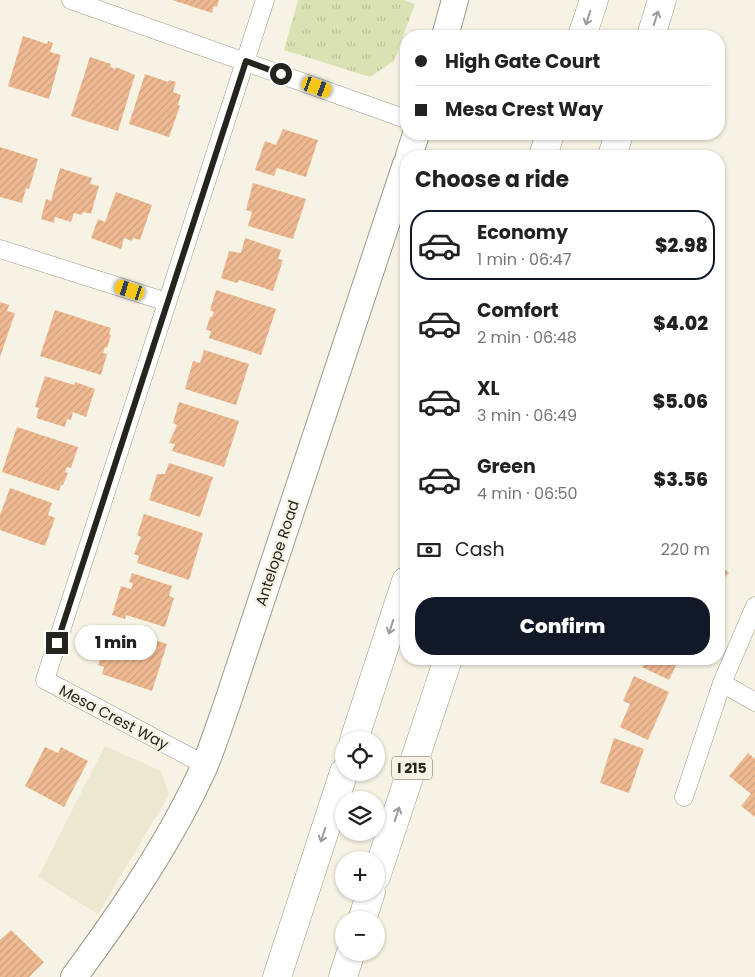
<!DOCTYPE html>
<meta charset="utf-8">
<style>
:root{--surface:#fff;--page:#f2f2f2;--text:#222;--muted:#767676;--line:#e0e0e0;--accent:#111827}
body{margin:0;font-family:Poppins,sans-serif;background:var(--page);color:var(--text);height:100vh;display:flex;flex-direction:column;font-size:19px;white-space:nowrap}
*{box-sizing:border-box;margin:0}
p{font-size:16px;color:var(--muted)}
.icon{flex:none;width:28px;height:28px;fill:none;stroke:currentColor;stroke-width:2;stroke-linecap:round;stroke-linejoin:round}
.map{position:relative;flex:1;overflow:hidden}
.drawer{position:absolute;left:400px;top:150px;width:325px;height:515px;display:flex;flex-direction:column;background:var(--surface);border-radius:20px;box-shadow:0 1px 4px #0004}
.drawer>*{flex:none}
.banner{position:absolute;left:400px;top:30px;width:325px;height:110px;border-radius:20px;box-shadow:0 1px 4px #0004;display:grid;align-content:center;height:110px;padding:0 15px;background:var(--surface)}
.fabs{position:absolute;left:335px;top:731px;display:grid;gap:10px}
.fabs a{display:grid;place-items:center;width:50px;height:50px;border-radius:50%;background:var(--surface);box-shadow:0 1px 4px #0004;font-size:25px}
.end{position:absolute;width:22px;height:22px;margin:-11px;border:6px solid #25241f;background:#fff;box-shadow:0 0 0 2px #fff}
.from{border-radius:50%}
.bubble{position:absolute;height:35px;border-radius:18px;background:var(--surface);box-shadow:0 1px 4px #0004;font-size:16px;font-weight:800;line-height:35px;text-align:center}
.car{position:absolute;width:15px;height:30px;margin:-15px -8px;border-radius:6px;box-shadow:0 0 4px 1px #0007;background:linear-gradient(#f5c518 24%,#345 0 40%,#f5c518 0 76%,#345 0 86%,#f5c518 0)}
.banner b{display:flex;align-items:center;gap:18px;height:48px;font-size:19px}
.banner b+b{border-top:1px solid var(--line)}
.banner i{width:12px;height:12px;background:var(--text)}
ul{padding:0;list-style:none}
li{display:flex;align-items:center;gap:15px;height:70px;margin:0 10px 8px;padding:0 5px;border:2px solid transparent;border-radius:20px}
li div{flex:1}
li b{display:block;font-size:19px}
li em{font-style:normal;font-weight:800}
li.current{border-color:var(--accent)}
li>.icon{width:45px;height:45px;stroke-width:1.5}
h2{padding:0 15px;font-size:22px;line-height:60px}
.pay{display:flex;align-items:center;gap:12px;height:55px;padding:0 15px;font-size:19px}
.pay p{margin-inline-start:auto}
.cta{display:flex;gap:10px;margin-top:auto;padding:10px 15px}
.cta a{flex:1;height:58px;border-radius:20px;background:var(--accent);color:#fff;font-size:20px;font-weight:800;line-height:58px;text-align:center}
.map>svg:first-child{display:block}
.built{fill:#ece7d1}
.park{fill:url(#park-tufts)}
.building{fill:url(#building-hatch)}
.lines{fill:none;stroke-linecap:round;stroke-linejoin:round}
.street-casing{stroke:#9c998c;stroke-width:19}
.secondary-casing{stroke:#9c998c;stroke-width:28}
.highway-casing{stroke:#9c998c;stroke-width:29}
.street{stroke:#fff;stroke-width:18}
.secondary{stroke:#fff;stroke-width:26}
.highway{stroke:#fff;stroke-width:28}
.oneway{stroke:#9d9c9a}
.route{stroke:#25241f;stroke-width:6}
.labels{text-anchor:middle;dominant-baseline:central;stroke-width:5;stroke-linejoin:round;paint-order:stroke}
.shield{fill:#f6f3e4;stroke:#64625a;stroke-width:1}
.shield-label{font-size:14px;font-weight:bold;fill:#25241f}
.street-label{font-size:15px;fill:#25241f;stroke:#f6f3e4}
</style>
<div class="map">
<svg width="755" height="977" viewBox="0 0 755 977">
<defs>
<pattern id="park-tufts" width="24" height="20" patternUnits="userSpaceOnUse" patternTransform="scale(1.25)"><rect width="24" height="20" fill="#dae2b4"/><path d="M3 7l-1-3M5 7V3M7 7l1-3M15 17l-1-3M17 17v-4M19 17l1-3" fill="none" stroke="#bbc29a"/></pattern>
<pattern id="building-hatch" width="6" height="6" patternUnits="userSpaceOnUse" patternTransform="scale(1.25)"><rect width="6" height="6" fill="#eeb991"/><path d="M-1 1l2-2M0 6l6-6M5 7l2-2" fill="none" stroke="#cc9f7d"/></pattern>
</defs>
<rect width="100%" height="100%" fill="#f6f3e4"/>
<path class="built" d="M 105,746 L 161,771 L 169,795 L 98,914 L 38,877 Z"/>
<path class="park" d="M 298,0 L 404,0 L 415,4 L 394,61 L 370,77 L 284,50 Z"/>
<g class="building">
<path d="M 172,0 L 219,0 L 217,7 L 214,6 L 212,13 Z"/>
<path d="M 23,36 L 47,44 L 48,41 L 53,43 L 50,52 L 61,55 L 49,99 L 8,86 Z"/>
<path d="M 90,57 L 111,64 L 110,67 L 115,69 L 116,67 L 135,75 L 118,131 L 71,116 Z"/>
<path d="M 145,74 L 168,82 L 169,80 L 176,82 L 173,92 L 181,95 L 178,105 L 180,106 L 169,137 L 129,124 Z"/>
<path d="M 283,129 L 318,140 L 306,177 L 277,168 L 274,176 L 255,170 L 265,141 L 276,145 Z"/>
<path d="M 0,147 L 38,159 L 29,189 L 26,188 L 22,203 L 0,197 Z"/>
<path d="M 60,168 L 92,178 L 90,184 L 99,186 L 91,214 L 83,212 L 82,215 L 74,213 L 71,222 L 55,217 L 54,223 L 41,219 L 46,199 L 51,201 Z"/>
<path d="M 253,183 L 306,199 L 293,239 L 248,226 L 252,212 L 246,210 Z"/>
<path d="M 116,192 L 152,205 L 140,240 L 133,238 L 132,241 L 124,238 L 121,249 L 91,238 L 98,219 L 105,222 Z"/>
<path d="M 245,238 L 281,250 L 278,259 L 283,260 L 273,291 L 239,280 L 237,283 L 221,278 L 229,251 L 241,253 Z"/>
<path d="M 216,290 L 276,309 L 261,355 L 209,338 L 211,331 L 206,330 L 210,317 L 212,317 L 214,312 L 210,310 Z"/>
<path d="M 0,302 L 9,305 L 7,311 L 15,313 L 0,357 Z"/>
<path d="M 55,310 L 111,328 L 109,334 L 111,335 L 107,348 L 105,347 L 103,353 L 107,354 L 101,375 L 40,356 Z"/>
<path d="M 204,350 L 249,364 L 236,405 L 185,389 L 193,361 L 200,363 Z"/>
<path d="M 45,376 L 74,385 L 75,382 L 95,389 L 86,417 L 73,412 L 71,420 L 67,419 L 65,427 L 36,418 L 39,408 L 35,407 Z"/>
<path d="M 179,402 L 239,421 L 224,467 L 172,451 L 175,444 L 169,443 L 177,425 L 173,423 Z"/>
<path d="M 17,427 L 78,447 L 71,468 L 67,467 L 65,472 L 68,473 L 63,485 L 61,485 L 59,491 L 2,472 Z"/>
<path d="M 169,463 L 213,477 L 200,517 L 149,500 L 157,474 L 165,474 Z"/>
<path d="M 10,488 L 52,503 L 48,515 L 55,518 L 45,546 L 0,530 L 0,515 Z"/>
<path d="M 144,514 L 203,533 L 189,580 L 137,563 L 139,556 L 134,554 L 141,537 L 137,535 Z"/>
<path d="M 719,563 L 729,573 L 719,584 Z"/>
<path d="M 132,573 L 172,586 L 169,596 L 174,598 L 165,627 L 126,615 L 125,619 L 112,615 L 121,586 L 131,589 L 133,583 L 129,582 Z"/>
<path d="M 109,625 L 167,644 L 152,691 L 102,674 L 104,667 L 98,665 L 102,653 L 104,653 L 105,647 L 102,646 Z"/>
<path d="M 646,659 L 679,659 L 669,680 L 642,667 Z"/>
<path d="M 634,676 L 669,692 L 648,740 L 620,727 L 630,704 L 623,701 Z"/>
<path d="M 614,738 L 644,749 L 629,793 L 600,783 Z"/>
<path d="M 45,747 L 58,753 L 61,747 L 88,761 L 64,807 L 25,786 Z"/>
<path d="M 748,753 L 755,759 L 755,817 L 741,806 L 751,794 L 729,776 Z"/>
<path d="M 11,930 L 44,962 L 29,977 L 0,977 L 0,940 Z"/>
</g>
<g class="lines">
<defs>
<g id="street">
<path d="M 71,0 L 406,119"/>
<path d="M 0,249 L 167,302"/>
<path d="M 722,683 L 755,702"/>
<path d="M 205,765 L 45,680 L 265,0"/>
<path d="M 684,797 L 722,683 L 755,606"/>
</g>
<g id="secondary">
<path d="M 445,36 L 455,0"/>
<path d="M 409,156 L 416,134"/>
<path d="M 74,977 C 122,912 172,839 205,765 C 213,745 220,724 227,704 L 406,164"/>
</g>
<g id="highway">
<path d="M 582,36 L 594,0"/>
<path d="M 651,36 L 662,0"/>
<path d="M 543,156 L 550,134"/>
<path d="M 612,156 L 619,134"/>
<path d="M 354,740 L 406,581"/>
<path d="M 376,877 L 448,659"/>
<path d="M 362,920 L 371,892"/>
<path d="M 277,977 L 344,772"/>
<path d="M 343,977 L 351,952"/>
</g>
</defs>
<use href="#street" class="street-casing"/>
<use href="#secondary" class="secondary-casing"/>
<use href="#highway" class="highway-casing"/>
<use href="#street" class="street"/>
<use href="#secondary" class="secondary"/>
<use href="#highway" class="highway"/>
</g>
<defs><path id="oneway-shaft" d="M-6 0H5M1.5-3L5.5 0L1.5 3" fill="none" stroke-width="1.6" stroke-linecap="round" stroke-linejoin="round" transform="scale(1.25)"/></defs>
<g class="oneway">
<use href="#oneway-shaft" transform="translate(588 18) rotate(108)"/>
<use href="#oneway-shaft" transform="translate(656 18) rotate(-72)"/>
<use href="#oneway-shaft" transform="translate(391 627) rotate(108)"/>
<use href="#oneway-shaft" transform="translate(397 814) rotate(-72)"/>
<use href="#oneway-shaft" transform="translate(323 835) rotate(108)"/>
</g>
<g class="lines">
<path class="route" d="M 57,643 L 246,61 L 281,74"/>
</g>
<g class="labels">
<rect class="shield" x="392" y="756.5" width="40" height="23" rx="4"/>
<g class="shield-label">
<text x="412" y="768">I 215</text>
</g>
<g class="street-label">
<text transform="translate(277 553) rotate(-72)">Antelope Road</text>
<text transform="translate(114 717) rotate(28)">Mesa Crest Way</text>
</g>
</g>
</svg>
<div class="fabs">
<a><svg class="icon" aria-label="locate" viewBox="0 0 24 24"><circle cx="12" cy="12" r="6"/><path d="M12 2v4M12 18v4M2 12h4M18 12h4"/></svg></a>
<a><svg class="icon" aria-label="layers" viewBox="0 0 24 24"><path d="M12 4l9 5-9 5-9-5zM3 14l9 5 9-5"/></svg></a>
<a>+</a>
<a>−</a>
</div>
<i class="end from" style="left:281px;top:74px"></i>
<i class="end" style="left:57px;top:643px"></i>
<div class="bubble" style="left:75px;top:625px;width:82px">1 min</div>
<i class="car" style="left:317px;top:87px;rotate:110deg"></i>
<i class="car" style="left:130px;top:290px;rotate:288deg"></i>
<div class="banner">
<b><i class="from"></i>High Gate Court</b>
<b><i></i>Mesa Crest Way</b>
</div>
<section class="drawer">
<h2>Choose a ride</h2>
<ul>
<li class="current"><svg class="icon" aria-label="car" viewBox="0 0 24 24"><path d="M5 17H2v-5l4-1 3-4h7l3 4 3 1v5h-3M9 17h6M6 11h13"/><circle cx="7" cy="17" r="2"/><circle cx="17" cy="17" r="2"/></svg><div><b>Economy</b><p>1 min · 06:47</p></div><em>$2.98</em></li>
<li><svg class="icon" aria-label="car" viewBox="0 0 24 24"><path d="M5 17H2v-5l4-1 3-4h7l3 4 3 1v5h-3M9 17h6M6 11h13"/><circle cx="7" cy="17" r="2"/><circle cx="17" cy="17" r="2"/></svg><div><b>Comfort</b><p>2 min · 06:48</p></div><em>$4.02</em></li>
<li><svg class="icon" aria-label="car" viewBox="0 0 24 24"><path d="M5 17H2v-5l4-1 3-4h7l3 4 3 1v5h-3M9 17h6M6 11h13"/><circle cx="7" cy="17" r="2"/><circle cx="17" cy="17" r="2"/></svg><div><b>XL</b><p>3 min · 06:49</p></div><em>$5.06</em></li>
<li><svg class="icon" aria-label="car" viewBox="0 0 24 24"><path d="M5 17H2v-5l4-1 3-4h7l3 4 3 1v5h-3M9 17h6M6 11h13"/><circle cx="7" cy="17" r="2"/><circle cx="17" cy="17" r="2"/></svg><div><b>Green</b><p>4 min · 06:50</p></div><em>$3.56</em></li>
</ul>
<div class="pay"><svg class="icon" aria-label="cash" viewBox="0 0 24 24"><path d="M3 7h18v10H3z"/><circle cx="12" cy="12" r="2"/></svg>Cash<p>220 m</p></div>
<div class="cta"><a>Confirm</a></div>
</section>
</div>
